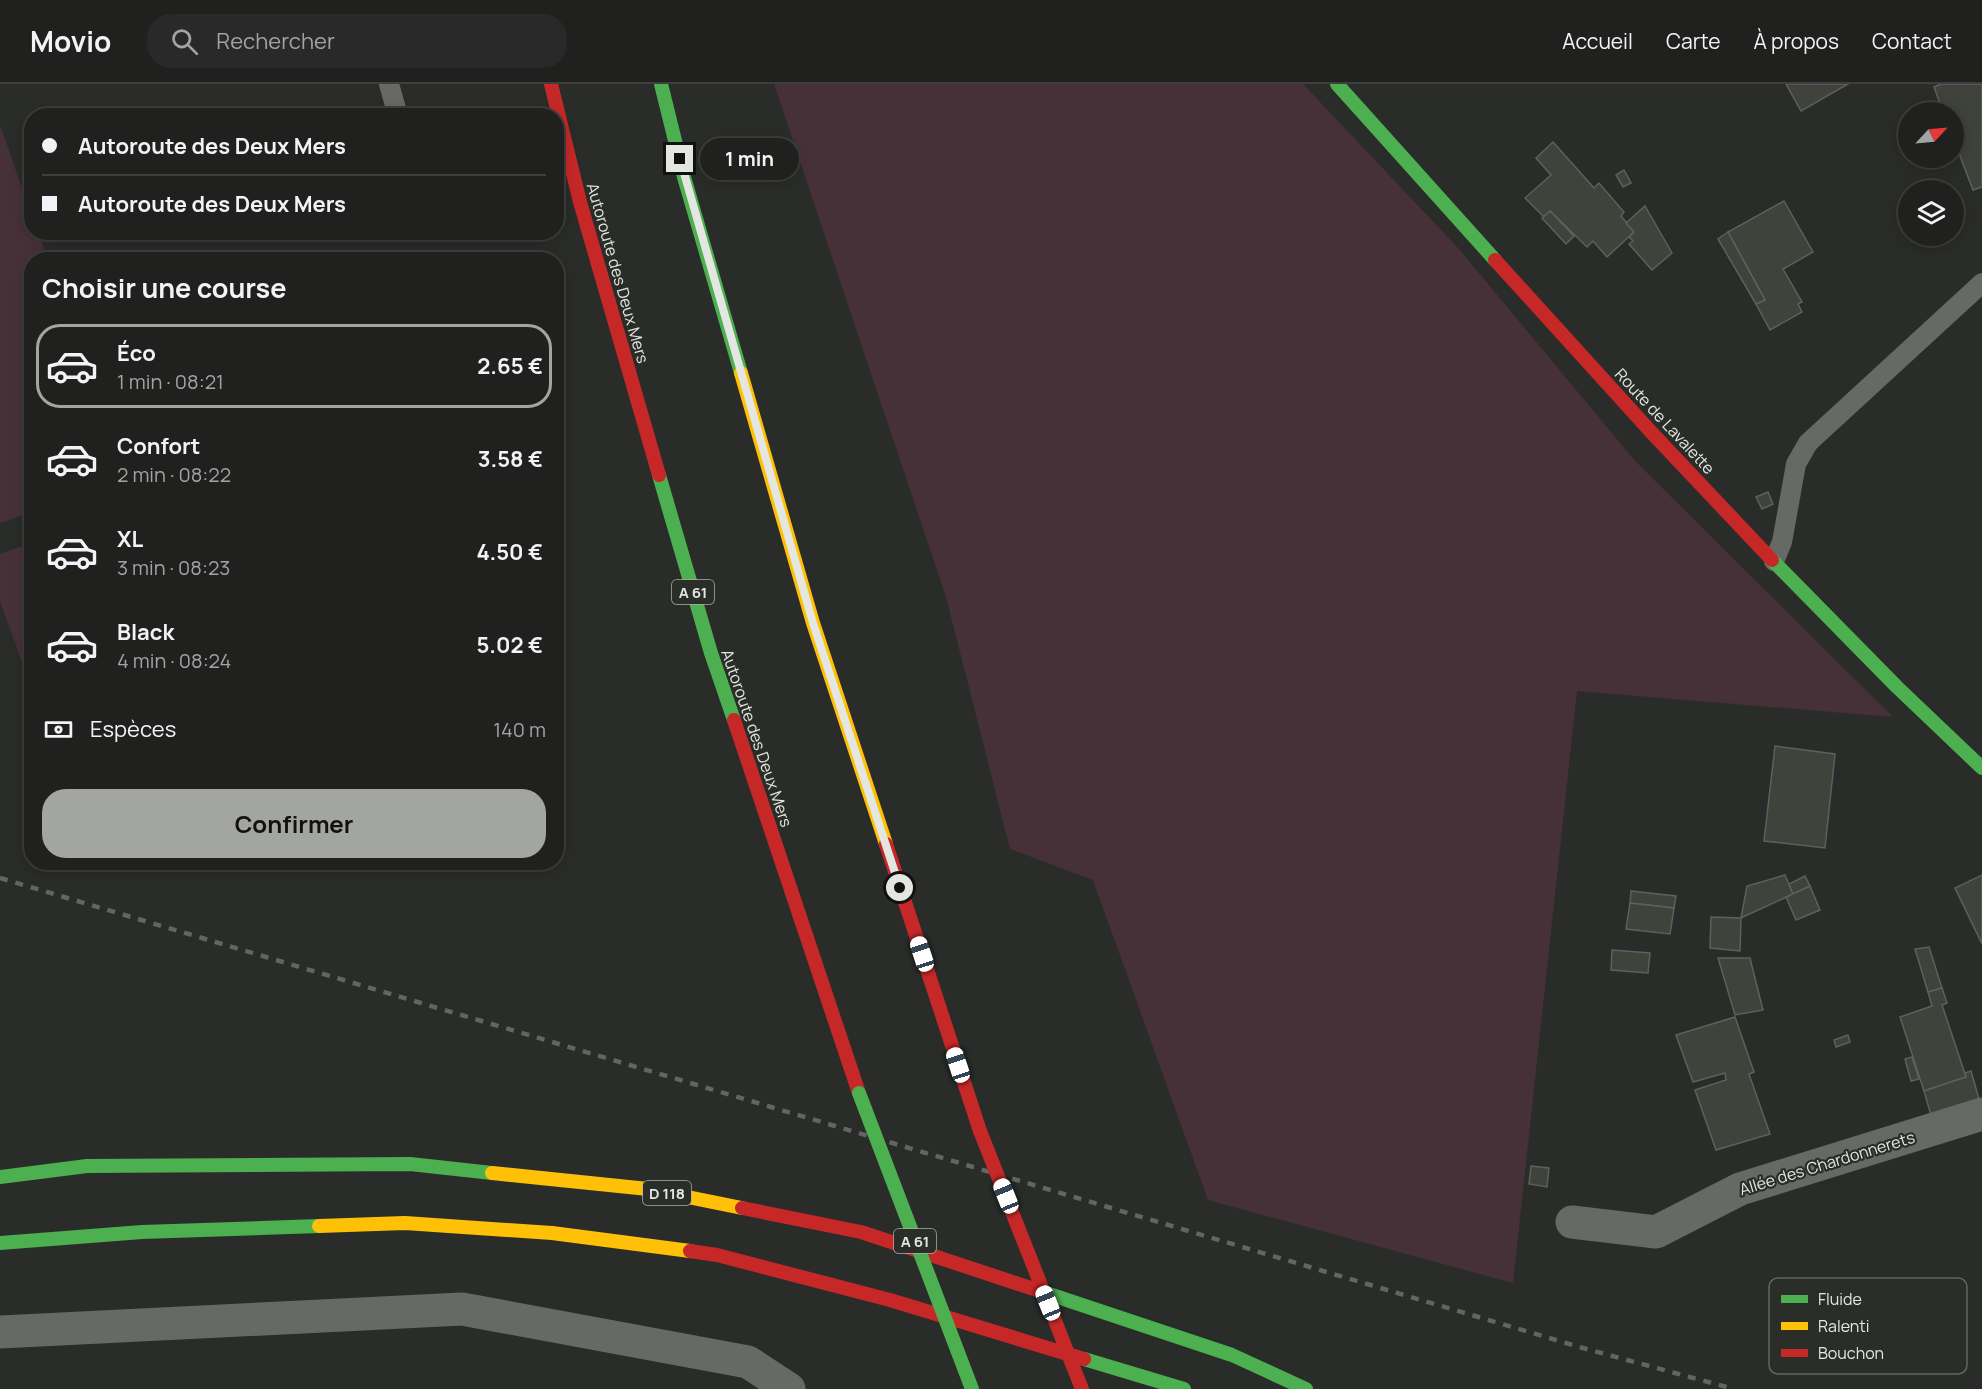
<!DOCTYPE html>
<html lang="fr">
<meta charset="utf-8">
<style>
:root{--surface:#20211f;--page:#282928;--text:#f1f3f6;--muted:#a2a3a4;--line:#3d3e3d;--accent:#a3a5a1}
body{margin:0;font-family:Manrope,sans-serif;background:var(--page);color:var(--text);height:100vh;display:flex;flex-direction:column;font-size:22px;white-space:nowrap}
*{box-sizing:border-box;margin:0}
p{font-size:20px;color:var(--muted)}
.icon{flex:none;width:33px;height:33px;fill:none;stroke:currentColor;stroke-width:2;stroke-linecap:round;stroke-linejoin:round}
.map{position:relative;flex:1;overflow:hidden}
.sheet{position:absolute;left:24px;top:168px;width:540px;height:618px;display:flex;flex-direction:column;background:var(--surface);border-radius:24px;box-shadow:0 3px 15px #0003,0 0 0 2px var(--line)}
.sheet>*{flex:none}
.guide{position:absolute;left:24px;top:24px;width:540px;height:132px;border-radius:24px;box-shadow:0 3px 15px #0003,0 0 0 2px var(--line);display:grid;align-content:center;height:132px;padding:0 18px;background:var(--surface)}
.needle{width:39px;rotate:64deg}
.buttons{position:absolute;left:1898px;top:18px;display:grid;gap:12px}
.buttons a{display:grid;place-items:center;width:66px;height:66px;border-radius:50%;background:var(--surface);box-shadow:0 3px 15px #0003,0 0 0 2px var(--line);font-size:30px}
.end{position:absolute;width:27px;height:27px;margin:-14px;border:8px solid #e4e6e2;background:#111;box-shadow:0 0 0 3px #111}
.from{border-radius:50%}
.bubble{position:absolute;height:42px;border-radius:21px;background:var(--surface);box-shadow:0 3px 15px #0003,0 0 0 2px var(--line);font-size:20px;font-weight:700;line-height:42px;text-align:center}
.car{position:absolute;width:18px;height:36px;margin:-18px -9px;border-radius:8px;box-shadow:0 0 4px 2px #0007;background:linear-gradient(#fff 24%,#345 0 40%,#fff 0 76%,#345 0 86%,#fff 0)}
.guide b{display:flex;align-items:center;gap:21px;height:57px;font-size:22px}
.guide b+b{border-top:2px solid var(--line)}
.guide i{width:15px;height:15px;background:var(--text)}
ul{padding:0;list-style:none}
li{display:flex;align-items:center;gap:18px;height:84px;margin:0 12px 9px;padding:0 6px;border:3px solid transparent;border-radius:24px}
li div{flex:1}
li b{display:block;font-size:22px}
li em{font-style:normal;font-weight:700}
li.active{border-color:var(--accent)}
li>.icon{width:54px;height:54px;stroke-width:1.5}
h2{padding:0 18px;font-size:27px;line-height:72px}
.pay{display:flex;align-items:center;gap:15px;height:66px;padding:0 18px;font-size:22px}
.pay p{margin-inline-start:auto}
.primary-button{display:flex;gap:12px;margin-top:auto;padding:12px 18px}
.primary-button a{flex:1;height:69px;border-radius:24px;background:var(--accent);color:#111;font-size:24px;font-weight:700;line-height:69px;text-align:center}
header{display:flex;align-items:center;gap:36px;box-sizing:border-box;height:84px;padding:0 30px;background:var(--surface);border-bottom:2px solid var(--line)}
header strong{font-size:28px}
nav{display:flex;gap:33px;margin-inline-start:auto;font-size:21px}
.search{width:420px;height:54px;background:var(--page);display:flex;align-items:center;gap:15px;box-sizing:border-box;padding:0 21px;border-radius:24px;color:var(--muted);font-size:22px}
.map>svg:first-child{display:block}
.green{fill:#473138}
.building{fill:#3f433c;stroke:#5e605d;stroke-width:1.5}
.lines{fill:none;stroke-linecap:round;stroke-linejoin:round}
.lane{stroke:#666964;stroke-width:20}
.street{stroke:#666964;stroke-width:33}
.fast{stroke:#4caf50;stroke-width:14}
.slow{stroke:#ffc107;stroke-width:14}
.jam{stroke:#c62828;stroke-width:14}
.rail{stroke:#636562;stroke-width:4.5;stroke-dasharray:8 8;stroke-linecap:butt}
.fast-bridge{stroke:#4caf50;stroke-width:14}
.jam-bridge{stroke:#c62828;stroke-width:14}
.route{stroke:#e4e6e2;stroke-width:8}
.labels{text-anchor:middle;dominant-baseline:central;stroke-width:4.5;stroke-linejoin:round;paint-order:stroke}
.shield{fill:#2a2d28;stroke:#acaeaa;stroke-width:1.5}
.shield-label{font-size:15px;font-weight:bold;fill:#e4e6e2}
.street-label{font-size:16px;fill:#e4e6e2;stroke:#2a2d28}
.key{fill:#2a2d28;stroke:#626460;stroke-width:1.5}
.key-label{font-size:16px;fill:#e4e6e2}
</style>
<header>
<strong>Movio</strong>
<div class="search"><svg class="icon" aria-label="search" viewBox="0 0 24 24"><circle cx="10" cy="10" r="6"/><path d="M15 15l6 6"/></svg>Rechercher</div>
<nav><a>Accueil</a><a>Carte</a><a>À propos</a><a>Contact</a></nav>
</header>
<div class="map">
<svg width="1982" height="1305" viewBox="0 0 1982 1305">
<rect width="100%" height="100%" fill="#2a2c29"/>
<g class="green">
<path d="M 774,0 L 1303,0 L 1459,165 L 1636,378 L 1893,633 L 1577,607 L 1513,1199 L 1208,1116 L 1093,796 L 1010,765 L 946,513 Z"/>
<path d="M 0,41 L 31,130 L 32,148 L 38,149 L 48,175 L 32,176 L 31,428 L 0,439 Z"/>
<path d="M 31,459 L 32,459 L 31,602 L 0,518 L 0,470 Z"/>
</g>
<g class="building">
<path d="M 1786,0 L 1848,0 L 1801,27 Z"/>
<path d="M 1941,0 L 1982,0 L 1982,103 L 1973,106 L 1957,64 L 1954,65 L 1953,61 L 1953,28 L 1943,28 L 1934,3 Z"/>
<path d="M 1553,58 L 1594,104 L 1599,99 L 1624,128 L 1621,132 L 1634,148 L 1607,173 L 1593,157 L 1587,163 L 1550,127 L 1544,133 L 1525,114 L 1551,91 L 1536,74 Z"/>
<path d="M 1624,86 L 1631,99 L 1623,103 L 1616,91 Z"/>
<path d="M 1784,117 L 1813,168 L 1783,185 L 1802,218 L 1798,220 L 1802,228 L 1770,246 L 1756,220 L 1765,216 L 1728,148 Z"/>
<path d="M 1645,122 L 1672,169 L 1652,186 L 1629,160 L 1633,157 L 1629,153 L 1634,148 L 1626,139 Z"/>
<path d="M 1550,127 L 1574,152 L 1566,160 L 1542,134 Z"/>
<path d="M 1728,148 L 1765,216 L 1756,220 L 1718,155 Z"/>
<path d="M 1768,408 L 1773,420 L 1762,425 L 1756,413 Z"/>
<path d="M 1775,662 L 1835,670 L 1825,764 L 1764,757 Z"/>
<path d="M 1785,791 L 1793,810 L 1741,834 L 1747,802 Z"/>
<path d="M 1982,791 L 1982,860 L 1955,804 Z"/>
<path d="M 1805,792 L 1810,802 L 1793,810 L 1789,800 Z"/>
<path d="M 1810,802 L 1820,826 L 1796,836 L 1786,813 Z"/>
<path d="M 1631,807 L 1676,812 L 1674,824 L 1630,819 Z"/>
<path d="M 1630,819 L 1674,824 L 1670,850 L 1626,845 Z"/>
<path d="M 1711,833 L 1741,834 L 1740,867 L 1710,864 Z"/>
<path d="M 1929,863 L 1942,904 L 1928,908 L 1915,865 Z"/>
<path d="M 1612,866 L 1650,869 L 1648,889 L 1611,886 Z"/>
<path d="M 1718,874 L 1750,874 L 1763,926 L 1735,931 Z"/>
<path d="M 1942,904 L 1947,919 L 1942,921 L 1966,993 L 1924,1007 L 1900,933 L 1932,922 L 1928,908 Z"/>
<path d="M 1735,933 L 1754,988 L 1749,990 L 1770,1050 L 1716,1066 L 1695,1006 L 1726,996 L 1725,989 L 1693,998 L 1676,951 Z"/>
<path d="M 1848,951 L 1850,958 L 1836,963 L 1834,956 Z"/>
<path d="M 1912,973 L 1919,995 L 1911,997 L 1905,975 Z"/>
<path d="M 1971,987 L 1981,1022 L 1933,1038 L 1924,1007 L 1966,993 L 1965,989 Z"/>
<path d="M 1531,1082 L 1549,1084 L 1547,1103 L 1529,1100 Z"/>
</g>
<g class="lines">
<g class="lane">
<path d="M 389,0 L 398,32"/>
<path d="M 1774,477 L 1782,458 L 1796,380 L 1808,359 L 1982,199"/>
</g>
<g class="street">
<path d="M 1572,1138 L 1656,1148 L 1740,1105 L 1982,1030"/>
<path d="M 0,1248 L 462,1225 L 748,1278 L 789,1305"/>
</g>
<g class="fast">
<path d="M 661,0 L 684,93 L 741,289"/>
<path d="M 1337,0 L 1495,176"/>
<path d="M 659,391 L 711,569 L 734,636"/>
<path d="M 1772,476 L 1897,603 L 1982,684"/>
<path d="M 0,1093 L 87,1082 L 410,1080 L 492,1089"/>
<path d="M 0,1159 L 142,1148 L 319,1142"/>
<path d="M 1043,1208 L 1232,1271 L 1306,1305"/>
<path d="M 1084,1275 L 1184,1305"/>
</g>
<g class="slow">
<path d="M 741,289 L 813,539 L 886,760"/>
<path d="M 492,1089 L 648,1105 L 742,1124"/>
<path d="M 319,1142 L 405,1139 L 552,1149 L 690,1167"/>
</g>
<g class="jam">
<path d="M 551,0 L 580,118 L 659,391"/>
<path d="M 1495,176 L 1652,349 L 1772,476"/>
<path d="M 734,636 L 859,1009"/>
<path d="M 886,760 L 980,1047"/>
<path d="M 742,1124 L 861,1148 L 1043,1208"/>
<path d="M 690,1167 L 717,1171 L 890,1216 L 1084,1275"/>
</g>
<path class="rail" d="M 0,794 L 1367,1200 L 1583,1264 L 1734,1305"/>
<path class="fast-bridge" d="M 859,1009 L 972,1305"/>
<path class="jam-bridge" d="M 980,1047 L 1082,1305"/>
</g>
<g class="lines">
<path class="route" d="M 680,75 L 813,539 L 900,804"/>
</g>
<g class="labels">
<g class="shield">
<rect x="672" y="496" width="42" height="24" rx="4.5"/>
<rect x="643" y="1097" width="48" height="24" rx="4.5"/>
<rect x="894" y="1145" width="42" height="24" rx="4.5"/>
</g>
<g class="shield-label">
<text x="693" y="508">A 61</text>
<text x="667" y="1109">D 118</text>
<text x="915" y="1157">A 61</text>
</g>
<g class="street-label">
<text transform="translate(618 189) rotate(74)">Autoroute des Deux Mers</text>
<text transform="translate(1665 337) rotate(47)">Route de Lavalette</text>
<text transform="translate(757 654) rotate(71)">Autoroute des Deux Mers</text>
<text transform="translate(1827 1079) rotate(-17)">Allée des Chardonnerets</text>
</g>
</g>
<rect x="1769" y="1194" width="198" height="96" rx="9" class="key"/>
<rect x="1781" y="1211" width="27" height="8" fill="#4caf50"/>
<rect x="1781" y="1238" width="27" height="8" fill="#ffc107"/>
<rect x="1781" y="1265" width="27" height="8" fill="#c62828"/>
<g class="key-label">
<text x="1818" y="1221">Fluide</text>
<text x="1818" y="1248">Ralenti</text>
<text x="1818" y="1275">Bouchon</text>
</g>
</svg>
<div class="buttons">
<a><svg class="needle" viewBox="-14 -14 28 28"><path d="M0-13l5 13h-10z" fill="#e53935"/><path d="M0 13l5-13h-10z" fill="#a2a3a4"/></svg></a>
<a><svg class="icon" aria-label="layers" viewBox="0 0 24 24"><path d="M12 4l9 5-9 5-9-5zM3 14l9 5 9-5"/></svg></a>
</div>
<i class="end from" style="left:900px;top:804px"></i>
<i class="end" style="left:680px;top:75px"></i>
<div class="bubble" style="left:700px;top:54px;width:99px">1 min</div>
<i class="car" style="left:922px;top:870px;rotate:342deg"></i>
<i class="car" style="left:958px;top:981px;rotate:342deg"></i>
<i class="car" style="left:1006px;top:1112px;rotate:338deg"></i>
<i class="car" style="left:1048px;top:1219px;rotate:338deg"></i>
<div class="guide">
<b><i class="from"></i>Autoroute des Deux Mers</b>
<b><i></i>Autoroute des Deux Mers</b>
</div>
<section class="sheet">
<h2>Choisir une course</h2>
<ul>
<li class="active"><svg class="icon" aria-label="car" viewBox="0 0 24 24"><path d="M5 17H2v-5l4-1 3-4h7l3 4 3 1v5h-3M9 17h6M6 11h13"/><circle cx="7" cy="17" r="2"/><circle cx="17" cy="17" r="2"/></svg><div><b>Éco</b><p>1 min · 08:21</p></div><em>2.65 €</em></li>
<li><svg class="icon" aria-label="car" viewBox="0 0 24 24"><path d="M5 17H2v-5l4-1 3-4h7l3 4 3 1v5h-3M9 17h6M6 11h13"/><circle cx="7" cy="17" r="2"/><circle cx="17" cy="17" r="2"/></svg><div><b>Confort</b><p>2 min · 08:22</p></div><em>3.58 €</em></li>
<li><svg class="icon" aria-label="car" viewBox="0 0 24 24"><path d="M5 17H2v-5l4-1 3-4h7l3 4 3 1v5h-3M9 17h6M6 11h13"/><circle cx="7" cy="17" r="2"/><circle cx="17" cy="17" r="2"/></svg><div><b>XL</b><p>3 min · 08:23</p></div><em>4.50 €</em></li>
<li><svg class="icon" aria-label="car" viewBox="0 0 24 24"><path d="M5 17H2v-5l4-1 3-4h7l3 4 3 1v5h-3M9 17h6M6 11h13"/><circle cx="7" cy="17" r="2"/><circle cx="17" cy="17" r="2"/></svg><div><b>Black</b><p>4 min · 08:24</p></div><em>5.02 €</em></li>
</ul>
<div class="pay"><svg class="icon" aria-label="cash" viewBox="0 0 24 24"><path d="M3 7h18v10H3z"/><circle cx="12" cy="12" r="2"/></svg>Espèces<p>140 m</p></div>
<div class="primary-button"><a>Confirmer</a></div>
</section>
</div>
